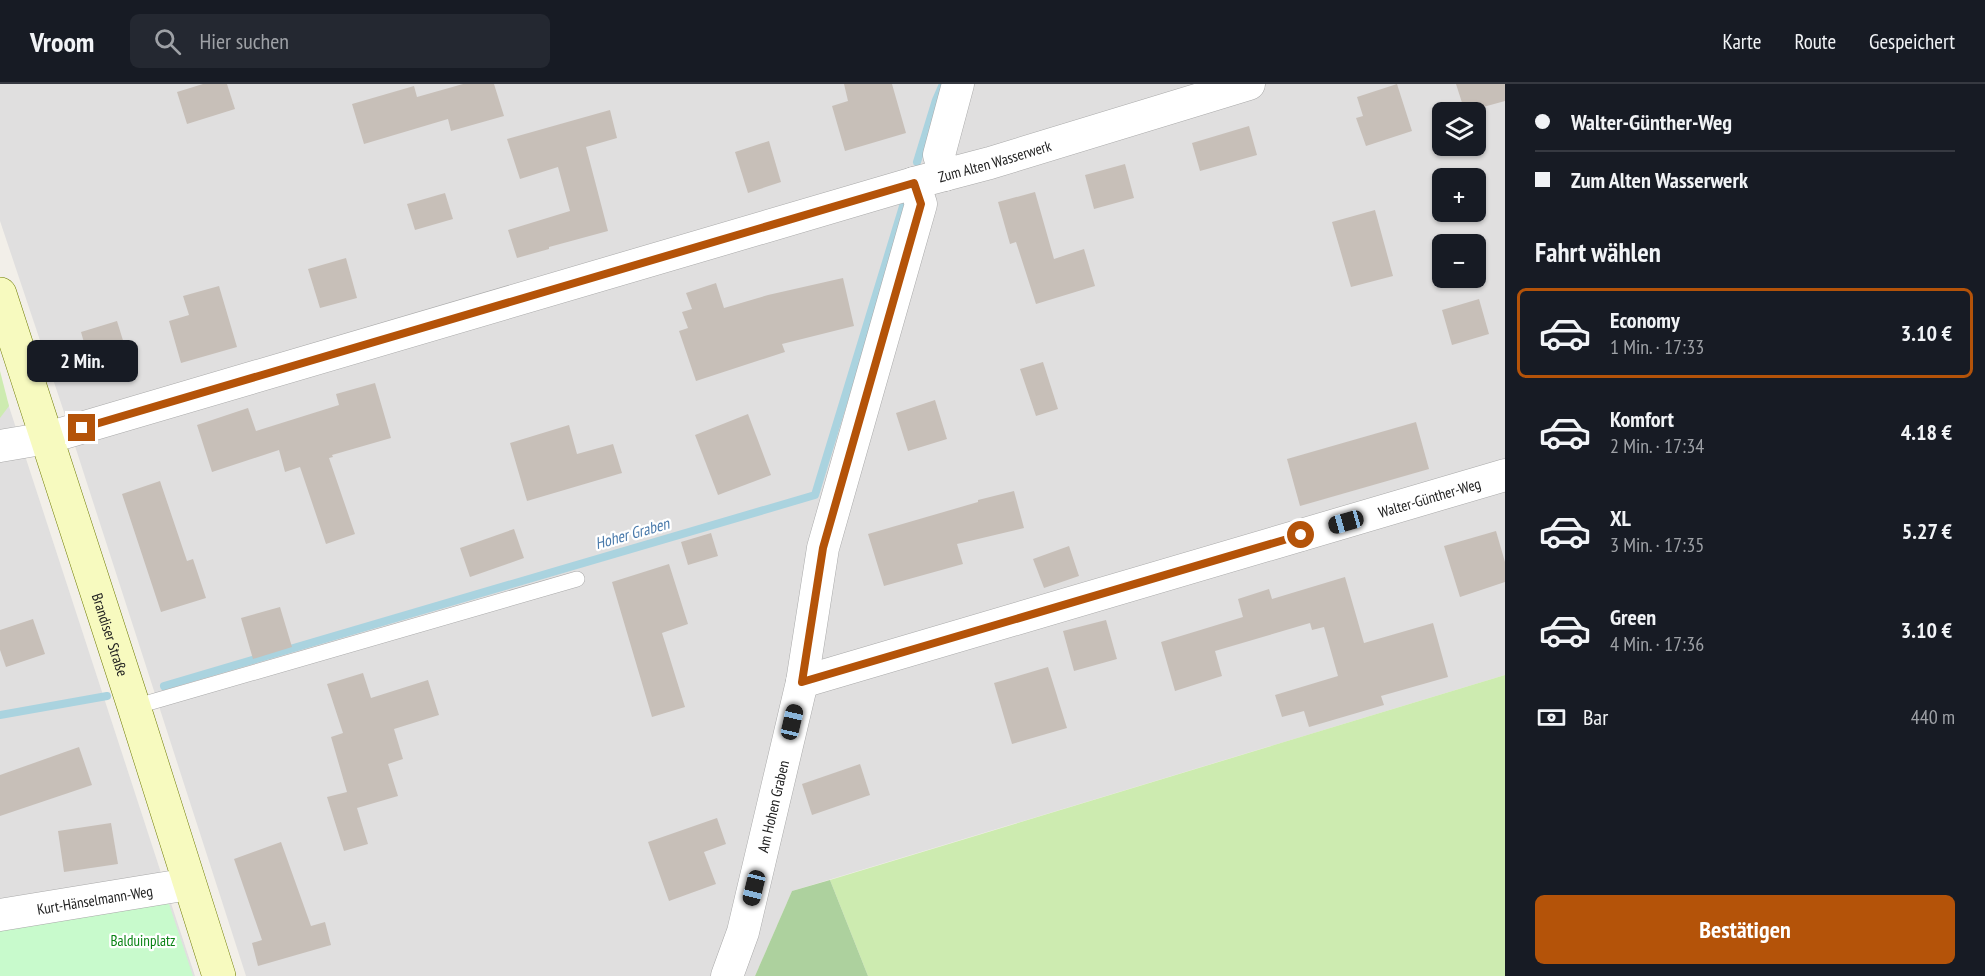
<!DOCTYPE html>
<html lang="de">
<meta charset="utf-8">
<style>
:root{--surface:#171b24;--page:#242831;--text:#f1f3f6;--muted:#9ea1a6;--line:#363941;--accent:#b45309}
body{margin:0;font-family:"PT Sans Narrow",sans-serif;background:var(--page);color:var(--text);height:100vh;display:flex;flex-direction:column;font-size:22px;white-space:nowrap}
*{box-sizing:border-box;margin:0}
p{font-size:20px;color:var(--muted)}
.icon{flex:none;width:33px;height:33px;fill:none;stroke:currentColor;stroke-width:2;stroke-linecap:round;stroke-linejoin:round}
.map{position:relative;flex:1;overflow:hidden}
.sheet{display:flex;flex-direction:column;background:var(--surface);width:480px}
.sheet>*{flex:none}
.guide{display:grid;align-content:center;height:132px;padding:0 30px;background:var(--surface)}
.controls{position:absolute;left:1432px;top:18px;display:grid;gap:12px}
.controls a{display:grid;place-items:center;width:54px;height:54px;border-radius:9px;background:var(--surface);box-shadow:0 2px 4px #0004;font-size:30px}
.end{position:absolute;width:27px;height:27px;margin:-14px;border:8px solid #b45309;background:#fff;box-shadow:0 0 0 3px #fff}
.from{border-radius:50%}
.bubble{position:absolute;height:42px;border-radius:9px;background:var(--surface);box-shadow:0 2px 4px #0004;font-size:20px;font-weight:700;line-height:42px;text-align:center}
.car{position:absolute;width:18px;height:36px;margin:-18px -9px;border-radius:8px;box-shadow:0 0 4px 2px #0007;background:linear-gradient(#222 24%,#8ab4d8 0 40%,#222 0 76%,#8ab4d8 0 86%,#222 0)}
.guide b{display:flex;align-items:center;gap:21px;height:57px;font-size:22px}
.guide b+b{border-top:2px solid var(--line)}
.guide i{width:15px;height:15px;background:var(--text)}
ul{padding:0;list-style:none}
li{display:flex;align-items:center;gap:18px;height:90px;margin:0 12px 9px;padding:0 18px;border:3px solid transparent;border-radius:9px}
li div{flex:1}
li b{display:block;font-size:22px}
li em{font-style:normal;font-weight:700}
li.active{border-color:var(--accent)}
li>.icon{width:54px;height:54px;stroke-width:1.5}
h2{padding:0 30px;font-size:27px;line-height:72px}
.pay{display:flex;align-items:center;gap:15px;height:66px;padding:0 30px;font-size:22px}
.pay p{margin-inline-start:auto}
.cta{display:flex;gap:12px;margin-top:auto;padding:12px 30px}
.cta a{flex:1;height:69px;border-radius:9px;background:var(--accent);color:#fff;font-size:24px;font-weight:700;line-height:69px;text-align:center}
header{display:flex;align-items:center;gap:36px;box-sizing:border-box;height:84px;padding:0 30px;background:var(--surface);border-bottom:2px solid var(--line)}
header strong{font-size:28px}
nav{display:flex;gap:33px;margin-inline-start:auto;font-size:21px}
.search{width:420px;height:54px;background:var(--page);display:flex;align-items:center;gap:15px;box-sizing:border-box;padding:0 21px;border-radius:9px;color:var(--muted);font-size:22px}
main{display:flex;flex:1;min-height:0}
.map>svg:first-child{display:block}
.residential{fill:#e0dfdf;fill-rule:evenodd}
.grass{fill:#cdebb0}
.forest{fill:#add19e}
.park{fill:#c8facc}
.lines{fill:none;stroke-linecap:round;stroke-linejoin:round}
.stream{stroke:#aad3df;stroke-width:8}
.building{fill:#c7bfb8}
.lane-casing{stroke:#a9a9a9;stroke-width:16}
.street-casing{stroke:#a9a9a9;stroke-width:33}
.secondary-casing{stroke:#707d05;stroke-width:34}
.lane{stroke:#fff;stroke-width:15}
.street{stroke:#fff;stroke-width:32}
.secondary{stroke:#f7fabf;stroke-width:33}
.route{stroke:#b45309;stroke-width:8}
.labels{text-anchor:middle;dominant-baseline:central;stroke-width:4.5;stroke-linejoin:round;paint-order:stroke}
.street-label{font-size:15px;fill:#222;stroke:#fff}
.park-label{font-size:15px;fill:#0c8416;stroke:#fff}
.water-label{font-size:16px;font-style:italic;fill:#4a7aab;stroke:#fff}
</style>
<header>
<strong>Vroom</strong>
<div class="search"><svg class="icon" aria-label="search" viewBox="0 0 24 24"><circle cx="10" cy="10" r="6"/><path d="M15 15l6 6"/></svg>Hier suchen</div>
<nav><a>Karte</a><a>Route</a><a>Gespeichert</a></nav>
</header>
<main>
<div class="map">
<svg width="1505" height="892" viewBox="0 0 1505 892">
<rect width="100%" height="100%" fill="#f2efe9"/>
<g class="residential">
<path d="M 0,0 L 1505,0 L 1505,591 L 792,807 L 755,892 L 246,892 L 65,331 L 0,137 ZM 1443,28 L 1476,28 L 1476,62 L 1443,62 ZM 1443,94 L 1476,94 L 1476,128 L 1443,128 ZM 1443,160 L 1476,160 L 1476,194 L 1443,194 Z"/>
<path d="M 0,295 L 163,795 L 195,892 L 0,892 Z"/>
</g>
<g class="grass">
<path d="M 0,287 L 9,322 L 0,334 Z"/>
<path d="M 1505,591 L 1505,892 L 868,892 L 830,796 Z"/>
</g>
<path class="forest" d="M 830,796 L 868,892 L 755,892 L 792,807 Z"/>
<path class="park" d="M 168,817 L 193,892 L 0,892 L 0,841 Z"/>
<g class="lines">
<g class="stream">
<path d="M 917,78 L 936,16 L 943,0"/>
<path d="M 164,602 L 815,411 L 904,119"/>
<path d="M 0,631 L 107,612"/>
</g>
</g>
<g class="building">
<path d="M 203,0 L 227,0 L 235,25 L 187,40 L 177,8 Z"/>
<path d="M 463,0 L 494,0 L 504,32 L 451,47 L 448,35 L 364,60 L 352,20 L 414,2 L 417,13 Z"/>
<path d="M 844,0 L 892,0 L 906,49 L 845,67 L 832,22 L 848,17 Z"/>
<path d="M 1397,0 L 1412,47 L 1366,62 L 1356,34 L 1363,32 L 1357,13 Z"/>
<path d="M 1456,0 L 1505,0 L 1505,17 L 1465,28 Z"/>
<path d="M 610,26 L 617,54 L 586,63 L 608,147 L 549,163 L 549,165 L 517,174 L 508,146 L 570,127 L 558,83 L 520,95 L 507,55 Z"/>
<path d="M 1249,42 L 1257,71 L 1200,87 L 1192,59 Z"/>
<path d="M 769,57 L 781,98 L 748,109 L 735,68 Z"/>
<path d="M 1125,80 L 1134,114 L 1094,125 L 1085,91 Z"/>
<path d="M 1035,108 L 1054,175 L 1084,165 L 1095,202 L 1036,220 L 1016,158 L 1010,160 L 998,118 Z"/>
<path d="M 445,109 L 453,135 L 415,146 L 407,120 Z"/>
<path d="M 1375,126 L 1393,192 L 1351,203 L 1332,138 Z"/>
<path d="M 346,174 L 357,214 L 320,224 L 308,185 Z"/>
<path d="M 843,194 L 854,242 L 782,260 L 785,268 L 696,297 L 679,247 L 688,244 L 682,228 L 692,225 L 686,209 L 716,199 L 724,224 L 768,211 Z"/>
<path d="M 219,202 L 237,263 L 181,279 L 169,237 L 189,231 L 183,212 Z"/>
<path d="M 1479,215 L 1489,250 L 1452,261 L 1442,226 Z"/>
<path d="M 117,237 L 130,279 L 93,290 L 81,248 Z"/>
<path d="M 1043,278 L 1058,325 L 1036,332 L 1020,285 Z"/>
<path d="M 375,299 L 391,354 L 332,371 L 333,373 L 329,374 L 355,450 L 326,460 L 300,383 L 285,388 L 279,366 L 212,388 L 197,341 L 248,324 L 256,347 L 339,321 L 336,310 Z"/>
<path d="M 935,316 L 947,355 L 908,367 L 896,329 Z"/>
<path d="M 748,330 L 771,391 L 718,411 L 695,351 Z"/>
<path d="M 1416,338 L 1429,385 L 1300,422 L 1287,375 Z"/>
<path d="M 569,341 L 577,370 L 613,360 L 622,389 L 527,417 L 510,359 Z"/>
<path d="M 160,397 L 187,477 L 193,475 L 206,514 L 161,528 L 122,410 Z"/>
<path d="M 1014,407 L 1024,444 L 957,460 L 963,480 L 884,502 L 868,450 L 978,418 L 978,416 Z"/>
<path d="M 514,445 L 524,474 L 470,493 L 460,464 Z"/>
<path d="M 1496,447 L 1505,478 L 1505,498 L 1460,513 L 1444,462 Z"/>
<path d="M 711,449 L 718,472 L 688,481 L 681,458 Z"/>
<path d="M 1069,462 L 1079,492 L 1044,504 L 1033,475 Z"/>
<path d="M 669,480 L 688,540 L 662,549 L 685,623 L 652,633 L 612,498 Z"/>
<path d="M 1345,493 L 1364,559 L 1433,539 L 1448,593 L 1381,612 L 1384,621 L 1309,643 L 1304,627 L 1282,633 L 1275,611 L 1338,592 L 1324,543 L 1312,546 L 1310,539 L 1215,567 L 1222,592 L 1175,607 L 1161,558 L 1243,533 L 1238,515 L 1269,505 L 1272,515 Z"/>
<path d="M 280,523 L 292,563 L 253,575 L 241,534 Z"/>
<path d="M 33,535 L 45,570 L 6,583 L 0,566 L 0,546 Z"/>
<path d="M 1106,536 L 1117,575 L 1074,587 L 1063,547 Z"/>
<path d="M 1048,583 L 1067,644 L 1012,660 L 994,599 Z"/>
<path d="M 363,589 L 371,614 L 428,596 L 439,631 L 394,645 L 403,675 L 388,680 L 398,712 L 357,724 L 368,760 L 344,767 L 327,713 L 347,708 L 331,653 L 343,649 L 327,600 Z"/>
<path d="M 79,663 L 92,701 L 0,732 L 0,691 Z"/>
<path d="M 860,680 L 870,711 L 812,731 L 802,700 Z"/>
<path d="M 717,734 L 726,760 L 704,768 L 716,800 L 669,817 L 648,758 Z"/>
<path d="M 111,739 L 118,780 L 64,788 L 58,747 Z"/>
<path d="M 281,758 L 311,842 L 325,838 L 331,861 L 258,882 L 252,859 L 262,856 L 234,775 Z"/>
</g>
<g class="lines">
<defs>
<path id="lane" d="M 134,623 L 577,495"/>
<g id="street">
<path d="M 945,91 L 939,71 L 958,0"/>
<path id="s1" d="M 0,362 L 47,354 L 914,99 L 990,79 L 1249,0"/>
<path id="s2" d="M 802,598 L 1505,391"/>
<path id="s3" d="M 0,831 L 189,800"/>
<path id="s4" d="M 727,892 L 743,848 L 802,598 L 823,464 L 921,120 L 914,99"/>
</g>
<g id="secondary">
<path id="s5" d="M 0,210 L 134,623 L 219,892"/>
</g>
</defs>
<use href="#lane" class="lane-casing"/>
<use href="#street" class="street-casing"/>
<use href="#secondary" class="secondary-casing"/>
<use href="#lane" class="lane"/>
<use href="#street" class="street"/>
<use href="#secondary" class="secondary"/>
</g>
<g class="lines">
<path class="route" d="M 82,344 L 914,99 L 921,120 L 823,464 L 802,598 L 1301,451"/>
</g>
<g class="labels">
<g class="street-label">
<text stroke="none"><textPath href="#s1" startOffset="1035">Zum Alten Wasserwerk</textPath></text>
<text stroke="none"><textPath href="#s2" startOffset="654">Walter-Günther-Weg</textPath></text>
<text stroke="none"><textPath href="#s5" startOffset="358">Brandiser Straße</textPath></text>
<text stroke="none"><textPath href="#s4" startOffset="176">Am Hohen Graben</textPath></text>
<text stroke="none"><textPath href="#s3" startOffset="96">Kurt-Hänselmann-Weg</textPath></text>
</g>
<g class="park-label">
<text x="143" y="856">Balduinplatz</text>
</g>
<g class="water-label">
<text transform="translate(632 449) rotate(-16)">Hoher Graben</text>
</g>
</g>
</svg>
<div class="controls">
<a><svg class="icon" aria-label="layers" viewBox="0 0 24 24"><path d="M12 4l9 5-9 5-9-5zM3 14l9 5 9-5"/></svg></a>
<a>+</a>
<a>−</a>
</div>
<i class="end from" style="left:1301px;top:451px"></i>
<i class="end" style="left:82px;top:344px"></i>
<div class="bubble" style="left:27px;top:256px;width:111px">2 Min.</div>
<i class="car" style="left:1346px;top:438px;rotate:254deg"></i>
<i class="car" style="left:792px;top:638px;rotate:13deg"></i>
<i class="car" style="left:754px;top:804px;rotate:194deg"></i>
</div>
<section class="sheet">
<div class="guide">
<b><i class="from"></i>Walter-Günther-Weg</b>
<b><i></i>Zum Alten Wasserwerk</b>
</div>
<h2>Fahrt wählen</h2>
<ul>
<li class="active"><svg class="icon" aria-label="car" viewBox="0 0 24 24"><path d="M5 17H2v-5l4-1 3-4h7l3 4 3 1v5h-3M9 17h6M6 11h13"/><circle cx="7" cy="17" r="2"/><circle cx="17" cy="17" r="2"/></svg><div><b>Economy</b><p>1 Min. · 17:33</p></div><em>3.10 €</em></li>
<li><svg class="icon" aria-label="car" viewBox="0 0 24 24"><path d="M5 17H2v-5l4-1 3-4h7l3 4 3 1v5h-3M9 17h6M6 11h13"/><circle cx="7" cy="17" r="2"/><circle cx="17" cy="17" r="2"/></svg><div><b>Komfort</b><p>2 Min. · 17:34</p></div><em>4.18 €</em></li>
<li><svg class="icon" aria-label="car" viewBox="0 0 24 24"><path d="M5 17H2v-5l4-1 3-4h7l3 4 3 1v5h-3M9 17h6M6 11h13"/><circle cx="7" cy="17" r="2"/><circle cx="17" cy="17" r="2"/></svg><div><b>XL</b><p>3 Min. · 17:35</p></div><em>5.27 €</em></li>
<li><svg class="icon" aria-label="car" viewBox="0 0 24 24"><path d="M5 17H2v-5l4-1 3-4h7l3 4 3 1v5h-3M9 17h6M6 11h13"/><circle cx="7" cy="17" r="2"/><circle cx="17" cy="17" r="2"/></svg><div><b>Green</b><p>4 Min. · 17:36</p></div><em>3.10 €</em></li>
</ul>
<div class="pay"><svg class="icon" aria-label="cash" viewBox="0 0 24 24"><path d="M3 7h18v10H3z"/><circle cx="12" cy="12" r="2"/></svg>Bar<p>440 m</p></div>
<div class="cta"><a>Bestätigen</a></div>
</section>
</main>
